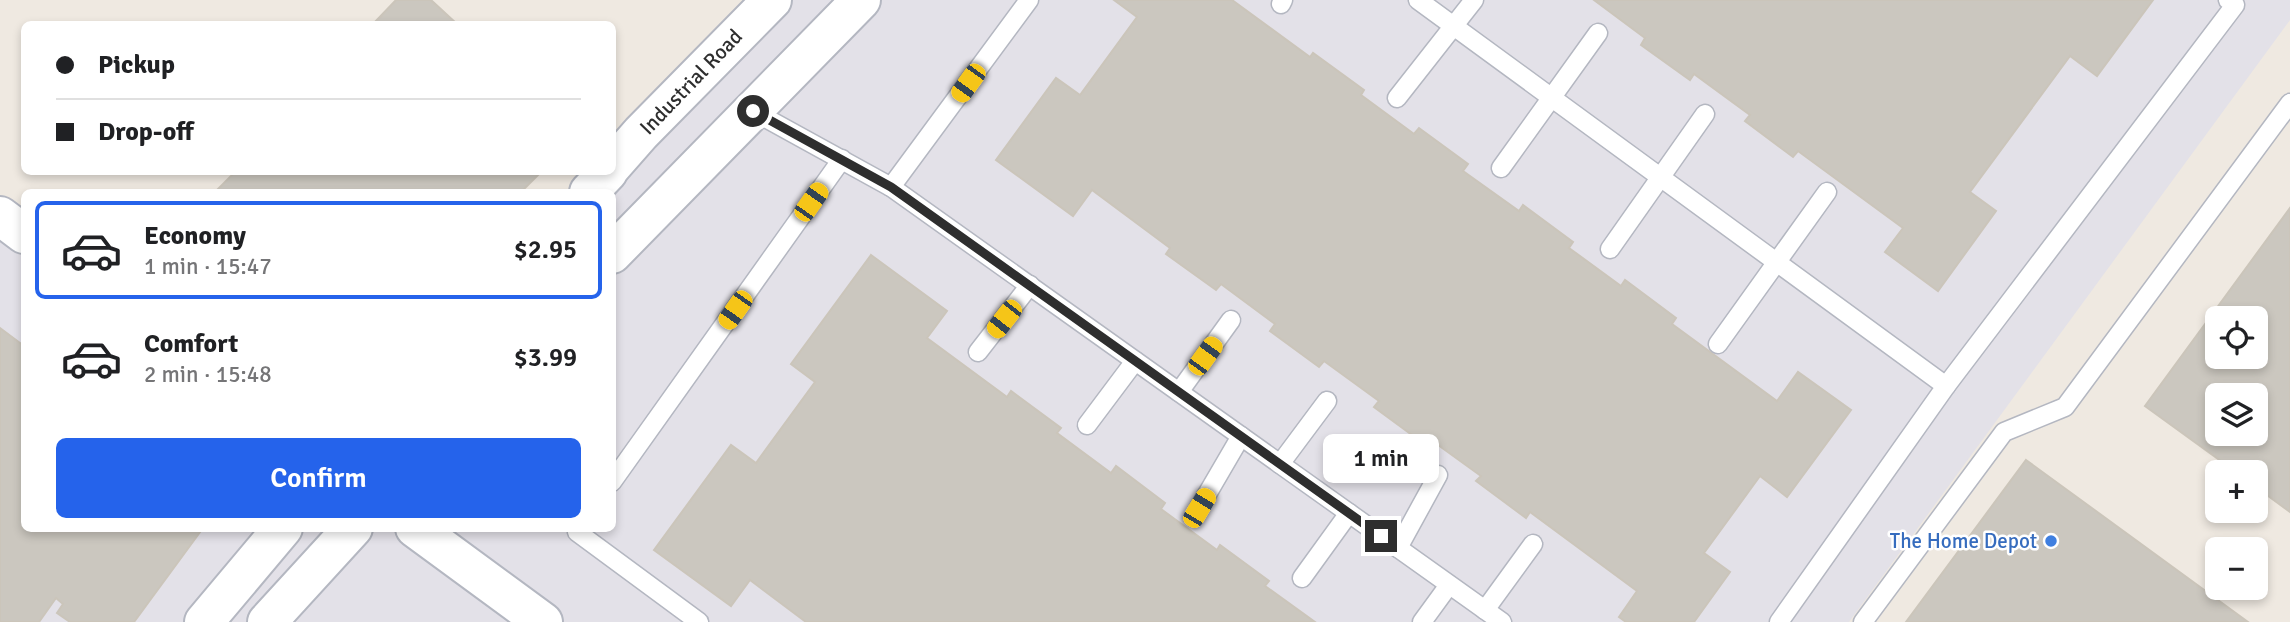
<!DOCTYPE html>
<meta charset="utf-8">
<style>
:root{--surface:#fff;--page:#f6f6f6;--text:#202124;--muted:#757577;--line:#e0e0e0;--accent:#2563eb}
body{margin:0;font-family:Signika,sans-serif;background:var(--page);color:var(--text);height:100vh;display:flex;flex-direction:column;font-size:26px;white-space:nowrap}
*{box-sizing:border-box;margin:0}
p{font-size:23px;color:var(--muted)}
.icon{flex:none;width:38px;height:38px;fill:none;stroke:currentColor;stroke-width:2;stroke-linecap:round;stroke-linejoin:round}
.map{position:relative;flex:1;overflow:hidden}
.details{position:absolute;left:21px;top:189px;width:595px;height:343px;display:flex;flex-direction:column;background:var(--surface);border-radius:10px;box-shadow:0 4px 10px #0003}
.details>*{flex:none}
.guide{position:absolute;left:21px;top:21px;width:595px;height:154px;border-radius:10px;box-shadow:0 4px 10px #0003;display:grid;align-content:center;height:154px;padding:0 35px;background:var(--surface)}
.tools{position:absolute;left:2205px;top:306px;display:grid;gap:14px}
.tools a{display:grid;place-items:center;width:63px;height:63px;border-radius:10px;background:var(--surface);box-shadow:0 4px 10px #0003;font-size:35px}
.end{position:absolute;width:32px;height:32px;margin:-16px;border:9px solid #2e2e2e;background:#fff;box-shadow:0 0 0 4px #fff}
.from{border-radius:50%}
.bubble{position:absolute;height:49px;border-radius:10px;background:var(--surface);box-shadow:0 4px 10px #0003;font-size:23px;font-weight:600;line-height:49px;text-align:center}
.car{position:absolute;width:21px;height:42px;margin:-21px -10px;border-radius:9px;box-shadow:0 0 5px 2px #0007;background:linear-gradient(#f5c518 24%,#345 0 40%,#f5c518 0 76%,#345 0 86%,#f5c518 0)}
.guide b{display:flex;align-items:center;gap:24px;height:66px;font-size:26px}
.guide b+b{border-top:2px solid var(--line)}
.guide i{width:18px;height:18px;background:var(--text)}
ul{padding:12px 0 0;list-style:none}
li{display:flex;align-items:center;gap:21px;height:98px;margin:0 14px 10px;padding:0 21px;border:4px solid transparent;border-radius:10px}
li div{flex:1}
li b{display:block;font-size:26px}
li em{font-style:normal;font-weight:600}
li.active{border-color:var(--accent)}
li>.icon{width:63px;height:63px;stroke-width:1.5}
.primary-button{display:flex;gap:14px;margin-top:auto;padding:14px 35px}
.primary-button a{flex:1;height:80px;border-radius:10px;background:var(--accent);color:#fff;font-size:28px;font-weight:600;line-height:80px;text-align:center}
.map>svg:first-child{display:block}
.industrial{fill:#e3e1e8}
.building{fill:#cbc7bf;stroke:#cbc5ba;stroke-width:2;fill-rule:evenodd}
.lines{fill:none;stroke-linecap:round;stroke-linejoin:round}
.lane-casing{stroke:#b4b7c1;stroke-width:21}
.secondary-casing{stroke:#b4b7c1;stroke-width:42}
.lane{stroke:#fff;stroke-width:18}
.secondary{stroke:#fff;stroke-width:38}
.route{stroke:#2e2e2e;stroke-width:9}
.shop-dot{fill:#3f7fe0;stroke:#fff;stroke-width:2.5}
.labels{text-anchor:middle;dominant-baseline:central;stroke-width:5;stroke-linejoin:round;paint-order:stroke}
.street-label{font-size:21px;fill:#2e2e2e;stroke:#fff}
.shop-label{font-size:21px;fill:#366cbe;stroke:#fff;text-anchor:end}
</style>
<div class="map">
<svg width="2290" height="622" viewBox="0 0 2290 622">
<rect width="100%" height="100%" fill="#efe9e1"/>
<path class="industrial" d="M 772,0 L 2290,0 L 2290,20 L 1849,622 L 0,622 L 0,216 L 24,234 L 24,528 L 612,528 L 612,192 Z"/>
<g class="building">
<path d="M 396,0 L 431,0 L 457,24 L 373,24 Z"/>
<path d="M 1114,0 L 1232,0 L 1310,57 L 1313,53 L 1364,90 L 1361,95 L 1414,134 L 1419,128 L 1468,164 L 1463,171 L 1519,211 L 1523,205 L 1573,242 L 1569,248 L 1621,286 L 1625,280 L 1676,318 L 1672,324 L 1777,401 L 1798,372 L 1851,410 L 1787,497 L 1760,476 L 1704,553 L 1730,572 L 1694,622 L 1626,622 L 1619,617 L 1637,591 L 1530,512 L 1526,518 L 1476,481 L 1481,476 L 1427,437 L 1423,443 L 1374,407 L 1379,401 L 1324,361 L 1319,367 L 1270,331 L 1275,324 L 1221,284 L 1216,290 L 1166,254 L 1170,248 L 1092,190 L 1073,216 L 996,160 L 1056,78 L 1080,95 L 1137,17 Z"/>
<path d="M 1594,0 L 2153,0 L 2097,76 L 2070,56 L 1970,192 L 1996,211 L 1938,291 L 1885,252 L 1903,228 L 1798,151 L 1793,157 L 1745,121 L 1750,115 L 1694,74 L 1690,80 L 1641,45 L 1645,38 Z"/>
<path d="M 235,172 L 541,172 L 521,192 L 219,192 L 217,190 Z"/>
<path d="M 2290,208 L 2290,512 L 2256,487 L 2256,472 L 2236,472 L 2145,406 ZM 2217,318 L 2256,318 L 2256,357 L 2217,357 ZM 2217,396 L 2256,396 L 2256,434 L 2217,434 Z"/>
<path d="M 871,255 L 947,311 L 927,338 L 1007,397 L 1011,391 L 1061,428 L 1057,433 L 1111,473 L 1116,466 L 1165,503 L 1161,509 L 1217,550 L 1220,545 L 1269,581 L 1265,586 L 1315,622 L 806,622 L 750,580 L 731,606 L 654,550 L 731,445 L 756,463 L 815,382 L 791,364 Z"/>
<path d="M 0,328 L 24,346 L 24,528 L 203,528 L 134,622 L 70,622 L 57,613 L 63,604 L 56,598 L 39,622 L 0,622 Z"/>
<path d="M 2026,460 L 2248,622 L 1906,622 Z"/>
</g>
<g class="lines">
<defs>
<g id="lane">
<path d="M 1418,0 L 1946,386 L 1779,622"/>
<path d="M 1281,4 L 1283,0"/>
<path d="M 1397,98 L 1474,0"/>
<path d="M 753,111 L 891,187 L 1502,622"/>
<path d="M 1501,168 L 1598,33"/>
<path d="M 891,187 L 1029,0"/>
<path d="M 1610,249 L 1705,114"/>
<path d="M 1718,344 L 1827,192"/>
<path d="M 978,352 L 1030,285"/>
<path d="M 1946,386 L 2235,5 L 2228,0"/>
<path d="M 1179,392 L 1231,320"/>
<path d="M 1087,425 L 1135,361"/>
<path d="M 1280,464 L 1327,401"/>
<path d="M 612,482 L 842,159"/>
<path d="M 1199,508 L 1241,436"/>
<path d="M 580,528 L 577,532 L 699,622"/>
<path d="M 1398,548 L 1438,475"/>
<path d="M 1302,578 L 1349,513"/>
<path d="M 1485,610 L 1533,544"/>
<path d="M 1422,622 L 1449,585"/>
<path d="M 1863,622 L 2004,432 L 2065,407 L 2290,103"/>
</g>
<g id="secondary">
<path d="M 612,166 L 641,133 L 772,0"/>
<path d="M 589,192 L 608,172"/>
<path d="M 0,216 L 24,234"/>
<path d="M 612,254 L 861,0"/>
<path d="M 415,528 L 543,622"/>
<path d="M 204,622 L 283,528"/>
<path d="M 267,622 L 353,528"/>
</g>
</defs>
<use href="#lane" class="lane-casing"/>
<use href="#secondary" class="secondary-casing"/>
<use href="#lane" class="lane"/>
<use href="#secondary" class="secondary"/>
</g>
<g class="lines">
<path class="route" d="M 753,111 L 891,187 L 1381,536"/>
</g>
<circle class="shop-dot" cx="2051" cy="541" r="7"/>
<g class="labels">
<g class="street-label">
<text transform="translate(691 82) rotate(-46)">Industrial Road</text>
</g>
<g class="shop-label">
<text x="2037" y="541">The Home Depot</text>
</g>
</g>
</svg>
<div class="tools">
<a><svg class="icon" aria-label="locate" viewBox="0 0 24 24"><circle cx="12" cy="12" r="6"/><path d="M12 2v4M12 18v4M2 12h4M18 12h4"/></svg></a>
<a><svg class="icon" aria-label="layers" viewBox="0 0 24 24"><path d="M12 4l9 5-9 5-9-5zM3 14l9 5 9-5"/></svg></a>
<a>+</a>
<a>−</a>
</div>
<i class="end from" style="left:753px;top:111px"></i>
<i class="end" style="left:1381px;top:536px"></i>
<div class="bubble" style="left:1323px;top:434px;width:116px">1 min</div>
<i class="car" style="left:968px;top:83px;rotate:216deg"></i>
<i class="car" style="left:811px;top:202px;rotate:35deg"></i>
<i class="car" style="left:735px;top:310px;rotate:215deg"></i>
<i class="car" style="left:1004px;top:319px;rotate:218deg"></i>
<i class="car" style="left:1205px;top:356px;rotate:36deg"></i>
<i class="car" style="left:1199px;top:508px;rotate:31deg"></i>
<div class="guide">
<b><i class="from"></i>Pickup</b>
<b><i></i>Drop-off</b>
</div>
<section class="details">
<ul>
<li class="active"><svg class="icon" aria-label="car" viewBox="0 0 24 24"><path d="M5 17H2v-5l4-1 3-4h7l3 4 3 1v5h-3M9 17h6M6 11h13"/><circle cx="7" cy="17" r="2"/><circle cx="17" cy="17" r="2"/></svg><div><b>Economy</b><p>1 min · 15:47</p></div><em>$2.95</em></li>
<li><svg class="icon" aria-label="car" viewBox="0 0 24 24"><path d="M5 17H2v-5l4-1 3-4h7l3 4 3 1v5h-3M9 17h6M6 11h13"/><circle cx="7" cy="17" r="2"/><circle cx="17" cy="17" r="2"/></svg><div><b>Comfort</b><p>2 min · 15:48</p></div><em>$3.99</em></li>
</ul>
<div class="primary-button"><a>Confirm</a></div>
</section>
</div>
